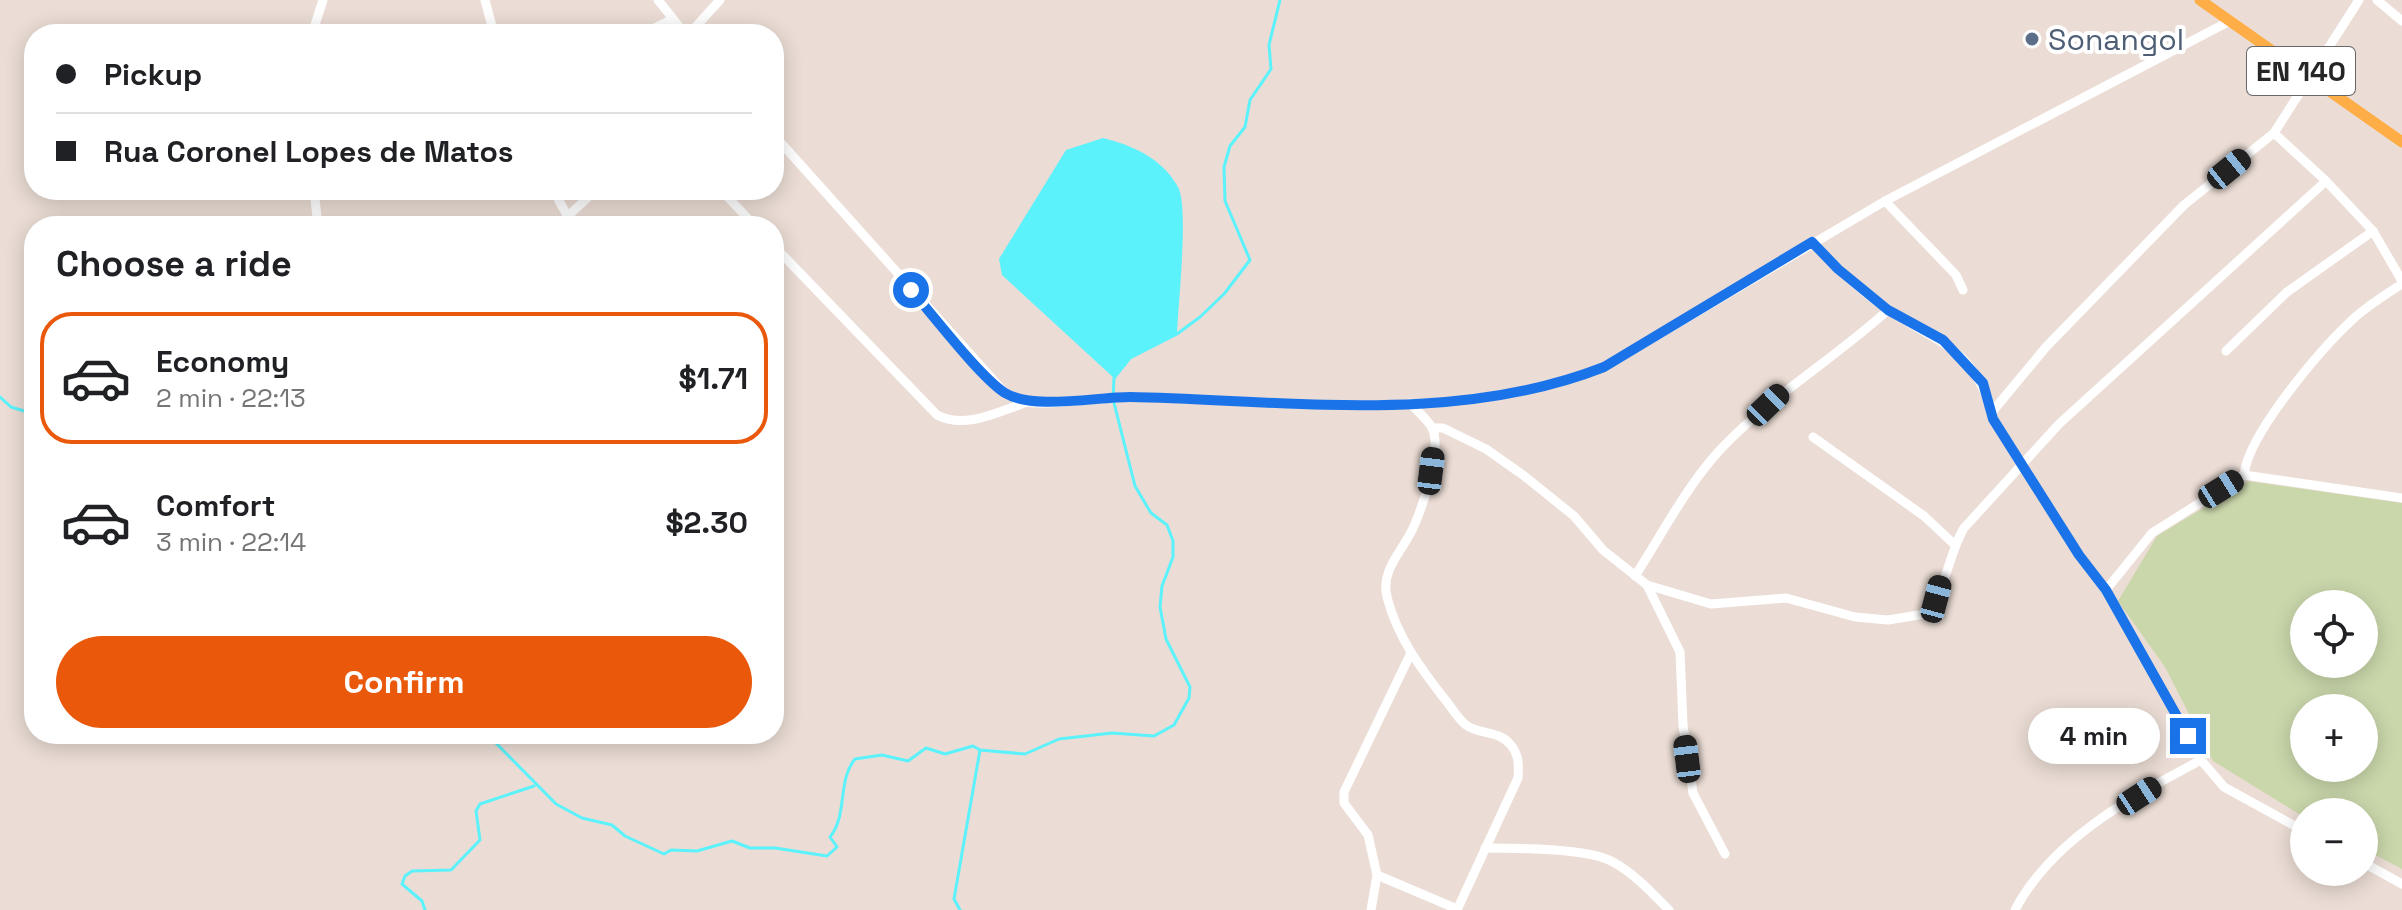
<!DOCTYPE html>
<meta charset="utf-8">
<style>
:root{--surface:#fff;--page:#f6f6f6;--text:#202124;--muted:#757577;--line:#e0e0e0;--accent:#ea580c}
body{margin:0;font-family:"Space Grotesk",sans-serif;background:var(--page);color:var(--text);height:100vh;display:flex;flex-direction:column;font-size:30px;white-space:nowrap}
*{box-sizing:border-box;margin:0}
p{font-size:26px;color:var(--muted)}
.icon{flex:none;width:44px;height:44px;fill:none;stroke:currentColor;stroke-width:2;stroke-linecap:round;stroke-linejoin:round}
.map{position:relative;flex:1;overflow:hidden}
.details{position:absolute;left:24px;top:216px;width:760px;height:528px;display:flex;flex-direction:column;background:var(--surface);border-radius:32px;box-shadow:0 4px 20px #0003}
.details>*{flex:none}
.banner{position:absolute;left:24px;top:24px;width:760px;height:176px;border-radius:32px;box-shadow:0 4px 20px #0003;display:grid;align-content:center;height:176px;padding:0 32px;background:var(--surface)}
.controls{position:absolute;left:2290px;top:590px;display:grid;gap:16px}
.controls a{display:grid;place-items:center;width:88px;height:88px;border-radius:50%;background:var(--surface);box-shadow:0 4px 20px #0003;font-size:40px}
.end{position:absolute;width:36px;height:36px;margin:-18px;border:10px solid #1a73e8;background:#fff;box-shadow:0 0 0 4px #fff}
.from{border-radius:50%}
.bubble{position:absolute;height:56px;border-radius:28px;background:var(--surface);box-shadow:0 4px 20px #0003;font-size:26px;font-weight:800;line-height:56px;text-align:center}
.car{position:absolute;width:24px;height:48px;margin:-24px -12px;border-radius:10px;box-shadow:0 0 6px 2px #0007;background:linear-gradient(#222 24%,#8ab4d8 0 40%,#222 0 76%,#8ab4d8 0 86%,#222 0)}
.banner b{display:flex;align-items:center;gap:28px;height:76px;font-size:30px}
.banner b+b{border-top:2px solid var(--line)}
.banner i{width:20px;height:20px;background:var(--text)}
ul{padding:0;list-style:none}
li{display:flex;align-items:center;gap:24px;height:132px;margin:0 16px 12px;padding:0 16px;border:4px solid transparent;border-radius:32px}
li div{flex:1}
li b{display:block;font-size:30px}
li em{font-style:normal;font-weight:800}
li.current{border-color:var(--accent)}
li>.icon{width:72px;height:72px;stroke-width:1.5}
h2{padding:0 32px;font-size:36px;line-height:96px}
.action{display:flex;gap:16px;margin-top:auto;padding:16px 32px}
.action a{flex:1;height:92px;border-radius:48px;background:var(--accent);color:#fff;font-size:32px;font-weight:800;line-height:92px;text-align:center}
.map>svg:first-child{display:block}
.cemetery{fill:#cad7ab;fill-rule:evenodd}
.water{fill:#5bf2fb}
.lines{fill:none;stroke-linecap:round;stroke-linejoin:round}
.stream{stroke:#5bf2fb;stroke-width:3}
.minor{stroke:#fff;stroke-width:9}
.major{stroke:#ffae47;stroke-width:11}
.route{stroke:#1a73e8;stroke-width:10}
.service-dot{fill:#5c6f8a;stroke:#fff;stroke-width:3}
.labels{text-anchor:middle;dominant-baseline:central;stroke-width:8;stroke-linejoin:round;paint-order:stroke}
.shield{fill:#fff;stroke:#676767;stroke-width:2}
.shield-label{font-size:28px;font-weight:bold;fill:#262626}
.service-label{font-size:30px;fill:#4e5e75;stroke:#fff;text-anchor:start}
</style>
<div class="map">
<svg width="2402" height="910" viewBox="0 0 2402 910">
<rect width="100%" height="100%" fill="#ebddd5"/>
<path class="cemetery" d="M 2248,481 L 2402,503 L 2402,869 L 2364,849 L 2364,812 L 2304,812 L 2304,817 L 2213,761 L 2165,667 L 2118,601 L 2157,536 ZM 2304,604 L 2364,604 L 2364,664 L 2304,664 ZM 2304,708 L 2364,708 L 2364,768 L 2304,768 Z"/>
<path class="water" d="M 1103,138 C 1132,145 1162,158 1178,187 C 1189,206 1178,306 1177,334 L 1130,358 L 1114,378 L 1002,275 L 999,259 L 1066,150 Z"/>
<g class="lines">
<g class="stream">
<path d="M 0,397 L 11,407 L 34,414"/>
<path d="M 487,734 L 556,804 L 582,818 L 612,825 L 625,836 L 664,854 L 671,850 L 697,851 L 732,841 L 750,848 L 775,848 L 827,856 L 837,847 L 830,837 C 848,815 837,781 855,759 L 882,755 L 908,761 L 926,748 L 945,754 L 973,746 L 980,750"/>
<path d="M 425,910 L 422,901 L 402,884 L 405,876 L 412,871 L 451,870 L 480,840 L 476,811 L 480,804 L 534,786"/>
<path d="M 960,910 L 954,899 L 980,750 L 1025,754 L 1059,739 L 1112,733 L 1154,736 L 1174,725 L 1189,698 L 1190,687 L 1166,639 L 1160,607 L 1162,586 L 1173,557 L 1173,541 L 1167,525 L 1151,513 L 1135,486 L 1113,399 L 1114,378 L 1130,358 L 1177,334 L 1200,317 L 1224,294 L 1250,260 L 1225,201 L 1224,167 L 1230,146 L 1245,127 L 1250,100 L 1271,69 L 1269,45 L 1280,0"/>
</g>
<g class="minor">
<path d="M 485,0 L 494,34"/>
<path d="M 658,0 L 685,34"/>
<path d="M 2377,0 L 2402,21"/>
<path d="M 312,34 L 323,0"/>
<path d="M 642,34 L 673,19"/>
<path d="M 689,34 L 720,0"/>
<path d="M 2274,133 L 2326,181 L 2373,231 L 2402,281"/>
<path d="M 774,135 L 1005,393 C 1012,395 1020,400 1027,402 C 1049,406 1103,397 1130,397 C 1287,400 1454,426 1604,367 L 1885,201 L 2230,21"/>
<path d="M 314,190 L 318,226"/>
<path d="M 553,190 L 568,217"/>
<path d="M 721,190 L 755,226"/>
<path d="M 1885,201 L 1956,275 L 1963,290"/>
<path d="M 557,226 L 596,190"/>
<path d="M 1812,242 C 1835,266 1858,289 1886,308 C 1937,344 1971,344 1992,412"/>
<path d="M 774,246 L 937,415 C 966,430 999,411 1028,402"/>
<path d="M 2226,351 L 2287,292 L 2373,231"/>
<path d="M 1410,403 C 1417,411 1426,418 1431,426 C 1444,447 1423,505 1414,526 C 1404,550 1380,569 1387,597 C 1397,636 1419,666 1443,697 C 1451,706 1457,718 1466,725 C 1479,735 1498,730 1510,744 C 1519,754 1519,765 1518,778 L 1457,910"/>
<path d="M 1432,428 L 1443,428 L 1486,449 L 1523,475 L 1574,516 L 1603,550 L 1647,585 L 1680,652 L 1683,725 L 1693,793 L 1725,854"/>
<path d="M 1813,437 L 1924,516 L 1954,544"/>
<path d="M 2244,475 C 2248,434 2321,349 2352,320 C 2367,306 2385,295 2402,284"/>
<path d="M 1635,576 C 1662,534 1685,489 1718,452 C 1769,397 1833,360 1888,310"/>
<path d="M 1647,585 L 1711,604 L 1786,598 L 1855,617 L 1888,620 L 1925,614 C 1944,598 1949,552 1964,528 L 2059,424 L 2326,181"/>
<path d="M 2106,590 L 2152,533 L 2244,475 L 2402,498"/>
<path d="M 2304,831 L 2224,787 L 2201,760 L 2106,590 L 2079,555 L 1993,419 L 1992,412 L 2046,347 L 2184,205 L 2274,133 L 2359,0"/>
<path d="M 1485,848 C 1514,848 1589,848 1613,862 C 1635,874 1652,893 1669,910"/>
<path d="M 2364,863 L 2402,884"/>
<path d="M 1377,875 L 1457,909"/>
<path d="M 1371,910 L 1377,875 L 1368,835 L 1344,803 L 1344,792 L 1410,655"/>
<path d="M 2015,910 C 2053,838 2132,797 2201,760"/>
</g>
<path class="major" d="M 2200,0 L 2402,142"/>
</g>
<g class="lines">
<path class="route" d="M 911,290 C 933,315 980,377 1005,393 C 1033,410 1096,397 1130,397 C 1287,400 1454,426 1604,367 L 1812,242 L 1838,269 L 1888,310 L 1943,340 L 1983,383 L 1993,419 L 2079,555 L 2106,590 L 2188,736"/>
</g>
<circle class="service-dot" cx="2032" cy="39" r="8"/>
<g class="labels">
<rect class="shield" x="2247" y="47" width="108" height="48" rx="6"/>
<g class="shield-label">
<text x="2301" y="71">EN 140</text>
</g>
<g class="service-label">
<text x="2048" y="39">Sonangol</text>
</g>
</g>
</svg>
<div class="controls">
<a><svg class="icon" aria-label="locate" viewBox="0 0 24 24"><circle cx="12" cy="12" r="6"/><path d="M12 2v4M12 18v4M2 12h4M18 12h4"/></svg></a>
<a>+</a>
<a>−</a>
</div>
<i class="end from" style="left:911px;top:290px"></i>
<i class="end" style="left:2188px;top:736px"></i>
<div class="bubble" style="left:2028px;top:708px;width:132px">4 min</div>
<i class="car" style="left:2229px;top:169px;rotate:51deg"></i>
<i class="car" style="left:1768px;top:405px;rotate:46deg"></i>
<i class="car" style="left:1431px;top:471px;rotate:7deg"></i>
<i class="car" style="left:2221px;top:489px;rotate:58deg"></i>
<i class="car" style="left:1936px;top:599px;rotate:15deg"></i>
<i class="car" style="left:1687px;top:759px;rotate:353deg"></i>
<i class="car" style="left:2139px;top:796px;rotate:57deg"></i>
<div class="banner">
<b><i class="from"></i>Pickup</b>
<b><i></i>Rua Coronel Lopes de Matos</b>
</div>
<section class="details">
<h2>Choose a ride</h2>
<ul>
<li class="current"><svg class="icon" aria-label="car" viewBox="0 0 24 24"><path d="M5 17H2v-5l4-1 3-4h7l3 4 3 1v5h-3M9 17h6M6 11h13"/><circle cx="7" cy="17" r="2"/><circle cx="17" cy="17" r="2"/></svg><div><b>Economy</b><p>2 min · 22:13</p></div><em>$1.71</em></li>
<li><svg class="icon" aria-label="car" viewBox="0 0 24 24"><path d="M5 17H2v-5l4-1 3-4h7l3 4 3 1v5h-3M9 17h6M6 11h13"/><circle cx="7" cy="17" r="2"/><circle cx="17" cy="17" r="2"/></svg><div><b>Comfort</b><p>3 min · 22:14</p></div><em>$2.30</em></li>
</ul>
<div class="action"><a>Confirm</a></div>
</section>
</div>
